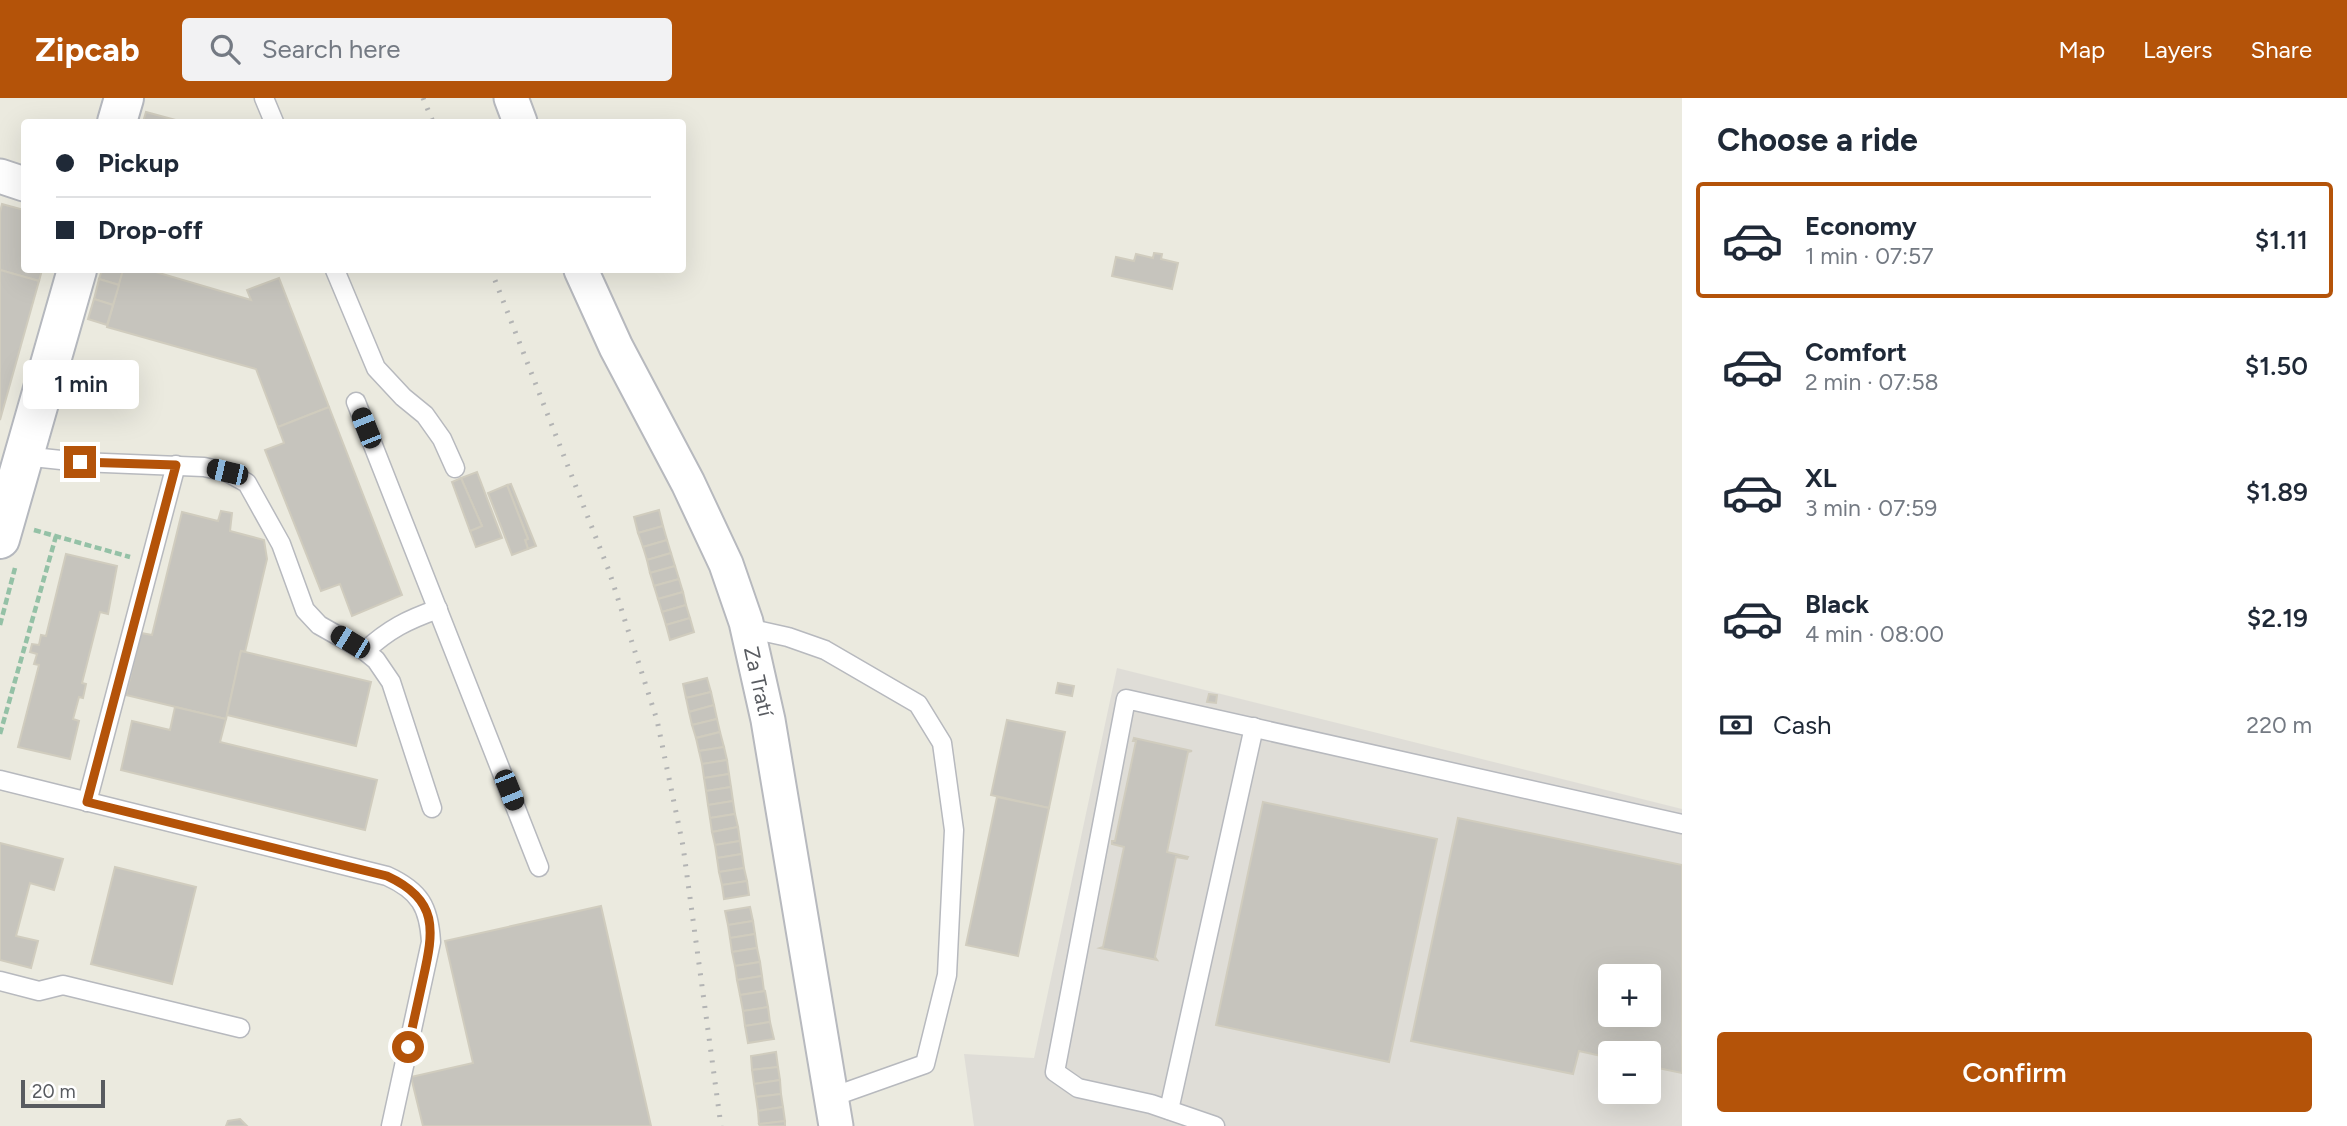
<!DOCTYPE html>
<meta charset="utf-8">
<style>
:root{--surface:#fff;--page:#f2f2f3;--text:#1f2937;--muted:#747a83;--line:#e0e1e3;--accent:#b45309}
body{margin:0;font-family:Figtree,sans-serif;background:var(--page);color:var(--text);height:100vh;display:flex;flex-direction:column;font-size:26px;white-space:nowrap}
*{box-sizing:border-box;margin:0}
p{font-size:23px;color:var(--muted)}
.icon{flex:none;width:38px;height:38px;fill:none;stroke:currentColor;stroke-width:2;stroke-linecap:round;stroke-linejoin:round}
.map{position:relative;flex:1;overflow:hidden}
.drawer{display:flex;flex-direction:column;background:var(--surface);width:665px}
.drawer>*{flex:none}
.top-card{position:absolute;left:21px;top:21px;width:665px;height:154px;border-radius:7px;box-shadow:0 7px 28px #0002;display:grid;align-content:center;height:154px;padding:0 35px;background:var(--surface)}
.controls{position:absolute;left:1598px;top:866px;display:grid;gap:14px}
.controls a{display:grid;place-items:center;width:63px;height:63px;border-radius:7px;background:var(--surface);box-shadow:0 7px 28px #0002;font-size:35px}
.scale{position:absolute;left:21px;bottom:18px;width:84px;box-sizing:border-box;padding-left:7px;border:4px solid #585b60;border-top:0;font-size:19px;line-height:24px;white-space:nowrap;color:#585b60;-webkit-text-stroke:5px #fff;paint-order:stroke}
.end{position:absolute;width:32px;height:32px;margin:-16px;border:9px solid #b45309;background:#fff;box-shadow:0 0 0 4px #fff}
.from{border-radius:50%}
.bubble{position:absolute;height:49px;border-radius:7px;background:var(--surface);box-shadow:0 7px 28px #0002;font-size:23px;font-weight:600;line-height:49px;text-align:center}
.car{position:absolute;width:21px;height:42px;margin:-21px -10px;border-radius:9px;box-shadow:0 0 5px 2px #0007;background:linear-gradient(#222 24%,#8ab4d8 0 40%,#222 0 76%,#8ab4d8 0 86%,#222 0)}
.top-card b{display:flex;align-items:center;gap:24px;height:66px;font-size:26px}
.top-card b+b{border-top:2px solid var(--line)}
.top-card i{width:18px;height:18px;background:var(--text)}
ul{padding:0;list-style:none}
li{display:flex;align-items:center;gap:21px;height:116px;margin:0 14px 10px;padding:0 21px;border:4px solid transparent;border-radius:7px}
li div{flex:1}
li b{display:block;font-size:26px}
li em{font-style:normal;font-weight:600}
li.current{border-color:var(--accent)}
li>.icon{width:63px;height:63px;stroke-width:1.5}
h2{padding:0 35px;font-size:32px;line-height:84px}
.pay{display:flex;align-items:center;gap:18px;height:77px;padding:0 35px;font-size:26px}
.pay p{margin-inline-start:auto}
.cta{display:flex;gap:14px;margin-top:auto;padding:14px 35px}
.cta a{flex:1;height:80px;border-radius:7px;background:var(--accent);color:#fff;font-size:28px;font-weight:600;line-height:80px;text-align:center}
header{display:flex;align-items:center;gap:42px;box-sizing:border-box;height:98px;padding:0 35px;background:var(--accent);color:#fff}
header strong{font-size:33px}
nav{display:flex;gap:38px;margin-inline-start:auto;font-size:24px}
.search{width:490px;height:63px;background:var(--page);display:flex;align-items:center;gap:18px;box-sizing:border-box;padding:0 24px;border-radius:7px;color:var(--muted);font-size:26px}
main{display:flex;flex:1;min-height:0}
.map>svg:first-child{display:block}
.industrial{fill:#dfddd7;fill-rule:evenodd}
.building{fill:#c6c4bd;stroke:#d0ccbe;stroke-width:2;fill-rule:evenodd}
.lines{fill:none;stroke-linecap:round;stroke-linejoin:round}
.lane-casing{stroke:#b7b9be;stroke-width:21}
.street-casing{stroke:#b7b9be;stroke-width:37}
.secondary-casing{stroke:#b5b8be;stroke-width:42}
.path{stroke:#94c1a6;stroke-width:4.5;stroke-dasharray:7 3.5;stroke-linecap:butt}
.lane{stroke:#fff;stroke-width:18}
.street{stroke:#fff;stroke-width:33}
.secondary{stroke:#fff;stroke-width:38}
.rail{stroke:#b3b4b4;stroke-width:5;stroke-dasharray:2 9;stroke-linecap:butt}
.route{stroke:#b45309;stroke-width:9}
.labels{text-anchor:middle;dominant-baseline:central;stroke-width:6;stroke-linejoin:round;paint-order:stroke}
.street-label{font-size:21px;fill:#585b60;stroke:#fff}
</style>
<header>
<strong>Zipcab</strong>
<div class="search"><svg class="icon" aria-label="search" viewBox="0 0 24 24"><circle cx="10" cy="10" r="6"/><path d="M15 15l6 6"/></svg>Search here</div>
<nav><a>Map</a><a>Layers</a><a>Share</a></nav>
</header>
<main>
<div class="map">
<svg width="1682" height="1028" viewBox="0 0 1682 1028">
<rect width="100%" height="100%" fill="#ebeadf"/>
<path class="industrial" d="M 1117,570 L 1682,711 L 1682,1028 L 974,1028 L 964,956 L 1034,960 ZM 1610,878 L 1648,878 L 1648,917 L 1610,917 ZM 1610,956 L 1648,956 L 1648,994 L 1610,994 Z"/>
<g class="building">
<path d="M 146,14 L 183,24 L 143,24 Z"/>
<path d="M 2,106 L 24,112 L 24,172 L 42,172 L 39,183 L 0,172 L 0,114 Z"/>
<path d="M 1154,155 L 1162,156 L 1161,161 L 1178,165 L 1172,191 L 1112,178 L 1116,159 L 1134,163 L 1136,156 L 1153,160 Z"/>
<path d="M 0,172 L 39,183 L 0,322 Z"/>
<path d="M 102,172 L 123,172 L 119,187 L 99,181 Z"/>
<path d="M 123,172 L 149,172 L 251,202 L 247,192 L 279,180 L 329,309 L 278,329 L 256,271 L 107,229 Z"/>
<path d="M 99,181 L 119,187 L 113,207 L 94,201 Z"/>
<path d="M 94,201 L 113,207 L 107,227 L 88,221 Z"/>
<path d="M 329,309 L 402,497 L 352,518 L 340,486 L 321,493 L 265,352 L 284,345 L 278,329 Z"/>
<path d="M 477,374 L 502,440 L 476,449 L 470,433 L 482,428 L 461,380 Z"/>
<path d="M 461,380 L 482,428 L 470,433 L 452,384 Z"/>
<path d="M 511,386 L 536,448 L 528,451 L 525,442 L 528,441 L 507,387 Z"/>
<path d="M 507,387 L 528,441 L 525,442 L 528,451 L 512,457 L 488,395 Z"/>
<path d="M 659,412 L 663,428 L 638,435 L 634,419 Z"/>
<path d="M 221,413 L 232,415 L 230,433 L 264,442 L 267,461 L 245,554 L 241,553 L 226,621 L 126,597 L 141,535 L 152,537 L 182,414 L 218,423 Z"/>
<path d="M 663,428 L 667,442 L 643,449 L 638,435 Z"/>
<path d="M 667,442 L 671,455 L 647,462 L 643,449 Z"/>
<path d="M 671,455 L 675,468 L 650,475 L 647,462 Z"/>
<path d="M 66,456 L 117,468 L 108,516 L 100,514 L 82,585 L 86,586 L 83,600 L 79,599 L 73,621 L 79,623 L 70,661 L 18,649 L 39,567 L 34,566 L 37,556 L 30,554 L 32,546 L 39,547 L 41,537 L 46,538 Z"/>
<path d="M 675,468 L 679,481 L 654,488 L 650,475 Z"/>
<path d="M 679,481 L 683,494 L 658,501 L 654,488 Z"/>
<path d="M 683,494 L 686,507 L 662,514 L 658,501 Z"/>
<path d="M 686,507 L 690,520 L 666,527 L 662,514 Z"/>
<path d="M 690,520 L 694,534 L 670,542 L 666,527 Z"/>
<path d="M 241,553 L 371,584 L 356,648 L 227,617 Z"/>
<path d="M 707,580 L 711,594 L 686,600 L 683,586 Z"/>
<path d="M 1058,585 L 1074,588 L 1072,598 L 1056,595 Z"/>
<path d="M 711,594 L 714,607 L 689,614 L 686,600 Z"/>
<path d="M 1209,596 L 1217,597 L 1216,605 L 1207,604 Z"/>
<path d="M 714,607 L 717,621 L 692,627 L 689,614 Z"/>
<path d="M 175,609 L 226,621 L 220,644 L 377,682 L 365,732 L 121,672 L 132,623 L 170,632 Z"/>
<path d="M 717,621 L 720,634 L 696,640 L 692,627 Z"/>
<path d="M 1007,622 L 1065,634 L 1049,710 L 991,697 Z"/>
<path d="M 720,634 L 724,649 L 699,653 L 696,640 Z"/>
<path d="M 1134,640 L 1192,653 L 1188,654 L 1167,754 L 1188,759 L 1187,761 L 1176,759 L 1155,859 L 1157,862 L 1100,850 L 1103,849 L 1124,749 L 1112,746 L 1112,743 L 1115,743 L 1136,643 L 1133,643 Z"/>
<path d="M 724,649 L 727,662 L 702,666 L 699,653 Z"/>
<path d="M 727,662 L 729,676 L 704,680 L 702,666 Z"/>
<path d="M 729,676 L 731,689 L 706,693 L 704,680 Z"/>
<path d="M 731,689 L 733,703 L 708,707 L 706,693 Z"/>
<path d="M 997,699 L 1049,710 L 1018,858 L 966,847 Z"/>
<path d="M 733,703 L 735,716 L 710,720 L 708,707 Z"/>
<path d="M 1263,704 L 1437,741 L 1389,964 L 1216,927 Z"/>
<path d="M 735,716 L 738,729 L 712,734 L 710,720 Z"/>
<path d="M 1458,720 L 1682,767 L 1682,975 L 1648,968 L 1648,956 L 1610,956 L 1610,960 L 1579,953 L 1573,976 L 1411,943 ZM 1610,878 L 1648,878 L 1648,917 L 1610,917 Z"/>
<path d="M 738,729 L 740,743 L 715,747 L 712,734 Z"/>
<path d="M 740,743 L 742,756 L 717,760 L 715,747 Z"/>
<path d="M 0,745 L 63,761 L 54,792 L 30,785 L 16,838 L 38,843 L 31,870 L 0,862 Z"/>
<path d="M 742,756 L 744,770 L 719,774 L 717,760 Z"/>
<path d="M 115,769 L 196,789 L 172,886 L 91,866 Z"/>
<path d="M 744,770 L 747,783 L 722,787 L 719,774 Z"/>
<path d="M 747,783 L 749,797 L 724,801 L 722,787 Z"/>
<path d="M 601,808 L 651,1028 L 423,1028 L 411,979 L 473,965 L 445,843 Z"/>
<path d="M 750,809 L 753,823 L 728,827 L 725,813 Z"/>
<path d="M 753,823 L 755,836 L 730,840 L 728,827 Z"/>
<path d="M 755,836 L 757,850 L 732,854 L 730,840 Z"/>
<path d="M 757,850 L 760,864 L 735,868 L 732,854 Z"/>
<path d="M 760,864 L 762,878 L 737,882 L 735,868 Z"/>
<path d="M 762,878 L 764,893 L 740,897 L 737,882 Z"/>
<path d="M 765,893 L 768,909 L 743,913 L 740,897 Z"/>
<path d="M 768,909 L 770,924 L 745,928 L 743,913 Z"/>
<path d="M 770,924 L 774,941 L 748,945 L 745,928 Z"/>
<path d="M 776,954 L 778,969 L 752,972 L 751,958 Z"/>
<path d="M 778,969 L 780,982 L 754,986 L 752,972 Z"/>
<path d="M 780,982 L 781,996 L 756,999 L 754,986 Z"/>
<path d="M 781,996 L 783,1009 L 758,1013 L 756,999 Z"/>
<path d="M 783,1009 L 785,1023 L 759,1026 L 758,1013 Z"/>
<path d="M 240,1021 L 247,1028 L 226,1028 L 228,1023 Z"/>
<path d="M 785,1023 L 785,1028 L 760,1028 L 759,1026 Z"/>
</g>
<g class="lines">
<defs>
<g id="lane">
<path d="M 264,0 L 274,24"/>
<path d="M 335,172 L 376,270 L 403,299 L 425,317 L 442,341 L 455,370"/>
<path d="M 356,304 L 539,769"/>
<path d="M 23,358 L 80,364 L 204,369 L 227,374 L 247,385 L 281,446 L 305,512 L 319,527 L 365,553 L 376,562 L 391,584 L 432,710"/>
<path d="M 747,530 L 788,539 L 825,552 L 918,606 L 942,645 L 954,732 L 947,877 L 925,966 L 832,999"/>
<path d="M 365,553 C 389,531 407,522 438,511"/>
<path d="M 0,682 L 387,778 C 420,793 429,809 431,844 L 391,1028"/>
<path d="M 87,704 L 176,367"/>
<path d="M 0,883 L 39,893 L 63,887 L 240,930"/>
<path d="M 1169,1012 L 1254,629"/>
<path d="M 1215,1028 L 1151,1006 L 1078,990 L 1055,974 L 1126,601 L 1682,726"/>
</g>
<g id="street">
<path d="M 511,0 L 520,24"/>
<path d="M 0,78 L 24,86"/>
<path id="s1" d="M 581,172 L 616,249 L 688,385 L 726,466 L 746,524 L 768,622 L 836,1028"/>
</g>
<g id="secondary">
<path d="M 117,24 L 124,0"/>
<path d="M 0,441 L 77,172"/>
</g>
</defs>
<use href="#lane" class="lane-casing"/>
<use href="#street" class="street-casing"/>
<use href="#secondary" class="secondary-casing"/>
<g class="path">
<path d="M 34,432 L 130,459"/>
<path d="M 0,527 L 15,470"/>
<path d="M 0,636 L 56,438"/>
</g>
<use href="#lane" class="lane"/>
<use href="#street" class="street"/>
<use href="#secondary" class="secondary"/>
<g class="rail">
<path d="M 423,0 L 433,24"/>
<path d="M 491,172 L 609,473 L 657,622 L 683,748 L 721,1028"/>
</g>
</g>
<g class="lines">
<path class="route" d="M 80,364 L 176,367 L 87,704 L 387,778 C 439,802 434,832 423,881 C 418,904 413,926 408,949"/>
</g>
<g class="labels">
<g class="street-label">
<text stroke="none"><textPath href="#s1" startOffset="450">Za Tratí</textPath></text>
</g>
</g>
</svg>
<div class="controls">
<a>+</a>
<a>−</a>
</div>
<div class="scale">20 m</div>
<i class="end from" style="left:408px;top:949px"></i>
<i class="end" style="left:80px;top:364px"></i>
<div class="bubble" style="left:23px;top:262px;width:116px">1 min</div>
<i class="car" style="left:366px;top:330px;rotate:338deg"></i>
<i class="car" style="left:227px;top:374px;rotate:283deg"></i>
<i class="car" style="left:350px;top:544px;rotate:301deg"></i>
<i class="car" style="left:509px;top:692px;rotate:158deg"></i>
<div class="top-card">
<b><i class="from"></i>Pickup</b>
<b><i></i>Drop-off</b>
</div>
</div>
<section class="drawer">
<h2>Choose a ride</h2>
<ul>
<li class="current"><svg class="icon" aria-label="car" viewBox="0 0 24 24"><path d="M5 17H2v-5l4-1 3-4h7l3 4 3 1v5h-3M9 17h6M6 11h13"/><circle cx="7" cy="17" r="2"/><circle cx="17" cy="17" r="2"/></svg><div><b>Economy</b><p>1 min · 07:57</p></div><em>$1.11</em></li>
<li><svg class="icon" aria-label="car" viewBox="0 0 24 24"><path d="M5 17H2v-5l4-1 3-4h7l3 4 3 1v5h-3M9 17h6M6 11h13"/><circle cx="7" cy="17" r="2"/><circle cx="17" cy="17" r="2"/></svg><div><b>Comfort</b><p>2 min · 07:58</p></div><em>$1.50</em></li>
<li><svg class="icon" aria-label="car" viewBox="0 0 24 24"><path d="M5 17H2v-5l4-1 3-4h7l3 4 3 1v5h-3M9 17h6M6 11h13"/><circle cx="7" cy="17" r="2"/><circle cx="17" cy="17" r="2"/></svg><div><b>XL</b><p>3 min · 07:59</p></div><em>$1.89</em></li>
<li><svg class="icon" aria-label="car" viewBox="0 0 24 24"><path d="M5 17H2v-5l4-1 3-4h7l3 4 3 1v5h-3M9 17h6M6 11h13"/><circle cx="7" cy="17" r="2"/><circle cx="17" cy="17" r="2"/></svg><div><b>Black</b><p>4 min · 08:00</p></div><em>$2.19</em></li>
</ul>
<div class="pay"><svg class="icon" aria-label="cash" viewBox="0 0 24 24"><path d="M3 7h18v10H3z"/><circle cx="12" cy="12" r="2"/></svg>Cash<p>220 m</p></div>
<div class="cta"><a>Confirm</a></div>
</section>
</main>
